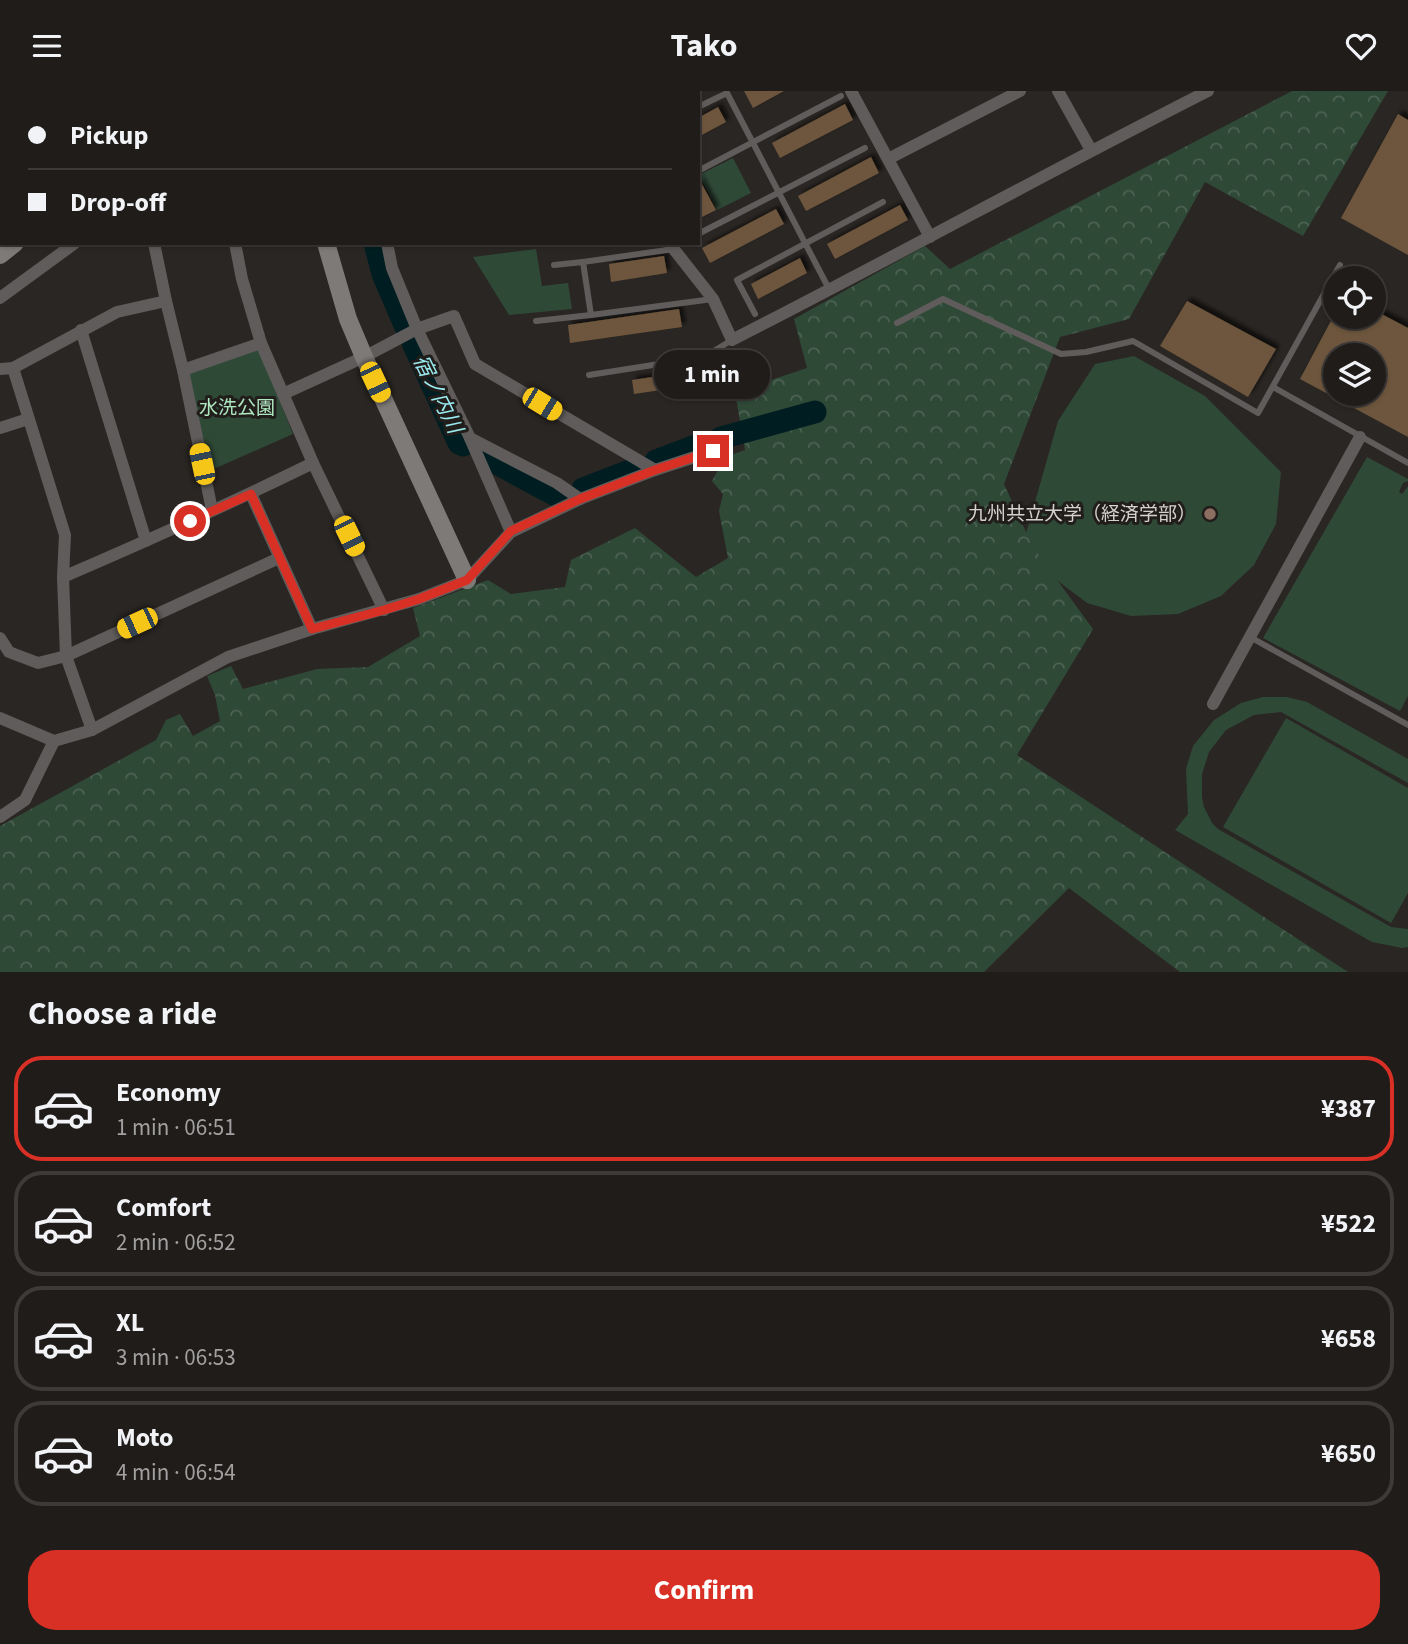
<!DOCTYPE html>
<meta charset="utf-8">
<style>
:root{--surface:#201c1a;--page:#2d2927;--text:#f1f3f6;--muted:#a2a1a2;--line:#3d3a39;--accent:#d93025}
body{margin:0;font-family:"Source Sans 3","Noto Sans JP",sans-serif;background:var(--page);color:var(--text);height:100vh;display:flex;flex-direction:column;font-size:26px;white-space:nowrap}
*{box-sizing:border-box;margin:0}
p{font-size:23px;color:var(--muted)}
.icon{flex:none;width:38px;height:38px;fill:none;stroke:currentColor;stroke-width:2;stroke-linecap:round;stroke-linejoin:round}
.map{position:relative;height:881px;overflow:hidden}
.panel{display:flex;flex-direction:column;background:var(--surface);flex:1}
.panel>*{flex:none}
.banner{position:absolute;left:0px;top:0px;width:700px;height:154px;box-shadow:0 2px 5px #0004,0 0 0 2px var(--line);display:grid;align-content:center;height:154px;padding:0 28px;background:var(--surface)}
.buttons{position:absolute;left:1323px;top:175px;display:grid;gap:14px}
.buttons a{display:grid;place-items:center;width:63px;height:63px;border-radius:50%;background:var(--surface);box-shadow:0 2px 5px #0004,0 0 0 2px var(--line);font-size:35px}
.end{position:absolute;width:32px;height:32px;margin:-16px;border:9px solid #d93025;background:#fff;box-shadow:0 0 0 4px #fff}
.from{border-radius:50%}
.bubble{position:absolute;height:49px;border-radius:24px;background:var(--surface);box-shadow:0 2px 5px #0004,0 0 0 2px var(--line);font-size:23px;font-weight:700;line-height:49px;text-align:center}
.car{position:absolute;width:21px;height:42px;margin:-21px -10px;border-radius:9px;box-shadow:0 0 5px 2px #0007;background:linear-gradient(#f5c518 24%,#345 0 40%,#f5c518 0 76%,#345 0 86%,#f5c518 0)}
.banner b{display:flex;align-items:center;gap:24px;height:66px;font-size:26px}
.banner b+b{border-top:2px solid var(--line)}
.banner i{width:18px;height:18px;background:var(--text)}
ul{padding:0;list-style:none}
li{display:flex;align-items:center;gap:21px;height:105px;margin:0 14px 10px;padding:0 14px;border:4px solid var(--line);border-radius:28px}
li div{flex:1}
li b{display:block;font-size:26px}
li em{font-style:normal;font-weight:700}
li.current{border-color:var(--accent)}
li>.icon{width:63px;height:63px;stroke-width:1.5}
h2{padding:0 28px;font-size:32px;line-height:84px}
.button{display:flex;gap:14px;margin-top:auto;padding:14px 28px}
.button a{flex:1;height:80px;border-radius:28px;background:var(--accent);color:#fff;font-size:28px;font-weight:700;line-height:80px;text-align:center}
header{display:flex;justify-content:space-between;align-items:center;height:91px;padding:0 28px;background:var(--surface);font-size:32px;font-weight:700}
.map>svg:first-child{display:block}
.green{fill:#2f4937}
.forest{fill:url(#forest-crowns)}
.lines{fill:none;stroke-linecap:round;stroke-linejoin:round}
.river{stroke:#001e21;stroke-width:23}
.building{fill:#6d563c;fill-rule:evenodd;filter:url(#shadow)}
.lane{stroke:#5f5c5b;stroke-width:6}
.street{stroke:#5f5c5b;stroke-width:12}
.secondary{stroke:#7e7a78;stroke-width:18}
.route{stroke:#d93025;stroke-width:9}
.education-dot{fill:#8d6e63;stroke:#211d1a;stroke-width:2.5}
.labels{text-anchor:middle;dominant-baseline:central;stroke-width:6;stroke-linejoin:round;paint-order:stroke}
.park-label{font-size:19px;fill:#aee7c0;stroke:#211d1a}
.poi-label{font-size:19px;fill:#d4d1cf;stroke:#211d1a;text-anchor:end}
.water-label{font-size:21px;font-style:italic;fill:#99eaf0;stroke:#211d1a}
</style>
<header><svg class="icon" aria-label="menu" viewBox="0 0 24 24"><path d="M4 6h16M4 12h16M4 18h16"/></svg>Tako<svg class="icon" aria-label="heart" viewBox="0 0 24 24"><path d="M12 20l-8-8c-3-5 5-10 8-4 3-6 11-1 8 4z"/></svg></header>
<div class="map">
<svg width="1408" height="881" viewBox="0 0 1408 881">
<defs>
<pattern id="forest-crowns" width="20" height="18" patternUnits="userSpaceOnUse" patternTransform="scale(1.75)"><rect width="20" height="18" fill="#2f4937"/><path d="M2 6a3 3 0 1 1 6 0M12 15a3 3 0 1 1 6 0" fill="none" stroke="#4c6253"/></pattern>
<filter id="shadow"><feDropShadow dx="4" dy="-4" stdDeviation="2" flood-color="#0009"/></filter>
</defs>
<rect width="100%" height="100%" fill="#2a2623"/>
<g class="green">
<path d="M 733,67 L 751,102 L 717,119 L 699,84 Z"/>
<path d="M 536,158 L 542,195 L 568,192 L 572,218 L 509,224 L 473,166 Z"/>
<path d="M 259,258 L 293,343 L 207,381 L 187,281 Z"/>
<path d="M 1134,265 L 1205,305 L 1281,381 L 1276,433 L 1254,474 L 1221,505 L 1178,523 L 1131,525 L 1087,512 L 1050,484 L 1025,446 L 1058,330 L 1095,273 Z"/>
<path d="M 1367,366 L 1408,388 L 1408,390 L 1403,392 L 1399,401 L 1402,403 L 1408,395 L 1408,605 L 1400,620 L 1263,547 Z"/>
<path d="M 1263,606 L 1287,606 L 1307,611 L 1408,668 L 1408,692 L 1281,621 L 1254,624 L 1226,639 L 1209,661 L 1202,683 L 1202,706 L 1204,716 L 1212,732 L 1218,738 L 1391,836 L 1408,838 L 1408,856 L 1402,857 L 1372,851 L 1175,739 L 1188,723 L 1186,678 L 1193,655 L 1214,629 L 1241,612 Z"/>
<path d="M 1286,627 L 1408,697 L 1408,802 L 1391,832 L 1223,736 Z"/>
</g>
<path class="forest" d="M 1292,0 L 1388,0 L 1303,145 L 1205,91 L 1129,228 L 1060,246 L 1004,393 L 1033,456 L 1093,538 L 1017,664 L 1348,881 L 1180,881 L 1069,797 L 984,881 L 0,881 L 0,735 L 156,649 L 166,629 L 180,623 L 193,645 L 220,630 L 215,604 L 207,585 L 231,575 L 243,598 L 317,578 L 368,576 L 420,545 L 413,517 L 488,489 L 511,503 L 565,496 L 571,469 L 635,437 L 696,486 L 728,467 L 719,420 L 723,403 L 712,390 L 725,366 L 745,359 L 735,301 L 807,277 L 794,228 L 925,155 L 950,178 Z"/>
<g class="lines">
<g class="river">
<path d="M 364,2 L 364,0"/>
<path d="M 375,152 L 383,183 L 405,234"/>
<path d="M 413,252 L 459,352 L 463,354"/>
<path d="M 721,347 L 815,321"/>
<path d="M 487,367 L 561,407"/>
<path d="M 656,370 L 701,353"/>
<path d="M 583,398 L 635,378"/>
</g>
</g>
<g class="building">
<path d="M 744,0 L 784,0 L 753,17 Z"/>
<path d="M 845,13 L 853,29 L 780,67 L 772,52 Z"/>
<path d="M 718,16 L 726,31 L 698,46 L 698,27 Z"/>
<path d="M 1398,23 L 1408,29 L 1408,164 L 1341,127 Z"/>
<path d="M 871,66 L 879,82 L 806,120 L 798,105 Z"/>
<path d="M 698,86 L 716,119 L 698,128 Z"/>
<path d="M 900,114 L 908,129 L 835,168 L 827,153 Z"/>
<path d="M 776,118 L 784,133 L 710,172 L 702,157 Z"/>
<path d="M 664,165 L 667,182 L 611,191 L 609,173 Z"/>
<path d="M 800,167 L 807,182 L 758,208 L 751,193 Z"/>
<path d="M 1187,210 L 1276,258 L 1248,306 L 1160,255 Z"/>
<path d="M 679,218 L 682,236 L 570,252 L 568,234 Z"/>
<path d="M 1374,219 L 1408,237 L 1408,346 L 1300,288 L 1333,226 L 1374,226 ZM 1335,264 L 1374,264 L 1374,303 L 1335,303 Z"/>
<path d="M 713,277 L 715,291 L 634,303 L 632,289 Z"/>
</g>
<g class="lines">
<g class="lane">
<path d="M 698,16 L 727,2 L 829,198"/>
<path d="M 698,80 L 841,5"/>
<path d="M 698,143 L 865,57"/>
<path d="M 674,158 L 583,171 L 591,224 L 713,208"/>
<path d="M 554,174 L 583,171"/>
<path d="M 755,223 L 737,189 L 883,111"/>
<path d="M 536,230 L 591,224"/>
<path d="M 897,232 L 943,208 L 1061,263 L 1086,261 L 1133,250 L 1258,322 L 1340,174"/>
<path d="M 589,284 L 704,266 L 732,249"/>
<path d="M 1273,296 L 1408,372"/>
<path d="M 1250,546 L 1408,634"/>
</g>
<g class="street">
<path d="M 439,0 L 440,2"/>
<path d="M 851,0 L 930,146"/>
<path d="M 1058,0 L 1091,59"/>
<path d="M 377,2 L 377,0"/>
<path d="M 478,2 L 481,0"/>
<path d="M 663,2 L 667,0"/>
<path d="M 0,49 L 2,48"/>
<path d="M 888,68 L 1020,0"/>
<path d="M 154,152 L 166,210 L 183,279 L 212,419"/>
<path d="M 235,152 L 242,188 L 261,252 L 313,372 L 384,519"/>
<path d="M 387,152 L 392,177 L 417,238 L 470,347 L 511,441"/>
<path d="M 669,152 L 713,208 L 732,249 C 891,168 1048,81 1208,0"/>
<path d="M 0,207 L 75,152"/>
<path d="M 81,239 L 146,450"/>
<path d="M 13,277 L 65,444 L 63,486 L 66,565 L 92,639"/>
<path d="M 0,278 L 13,277 L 117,221 L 166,210"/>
<path d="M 183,279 L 261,252"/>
<path d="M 283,303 L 364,266 L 417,238 L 454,225 L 475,273 L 655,379"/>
<path d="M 0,337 L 28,328"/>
<path d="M 470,347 L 557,392 L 580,408"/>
<path d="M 251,403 L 312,538"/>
<path d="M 63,486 C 147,450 231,412 313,372"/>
<path d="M 0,547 L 9,561 L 38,572 L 66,565 L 279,467"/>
<path d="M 1213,613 L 1360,346"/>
<path d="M 0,627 L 54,650 L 92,639 L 228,566 L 312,538 L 419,508 L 467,489 L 511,441 L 580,408 L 655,379 L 713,360"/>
<path d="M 0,726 L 25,709 L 54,650"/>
</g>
<g class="secondary">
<path d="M 305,0 L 307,2"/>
<path d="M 184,2 L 186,0"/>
<path d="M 210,2 L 212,0"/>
<path d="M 0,142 L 2,141"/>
<path d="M 326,152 L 348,228 L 364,266 L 467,489"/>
<path d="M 0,164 L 15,152"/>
</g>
</g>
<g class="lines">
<path class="route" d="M 190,430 L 251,403 L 312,538 L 384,519 L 419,508 L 467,489 L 511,440 L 580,408 L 655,379 L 713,360"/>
</g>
<circle class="education-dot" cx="1210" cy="423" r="7"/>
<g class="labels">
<g class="park-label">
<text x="237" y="317">水洗公園</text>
</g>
<g class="poi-label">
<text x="1196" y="423">九州共立大学（経済学部）</text>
</g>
<g class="water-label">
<text transform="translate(438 303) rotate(64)">宿ノ内川</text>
</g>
</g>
</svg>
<div class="buttons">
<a><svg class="icon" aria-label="locate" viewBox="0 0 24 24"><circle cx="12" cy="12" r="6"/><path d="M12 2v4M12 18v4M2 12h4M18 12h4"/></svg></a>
<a><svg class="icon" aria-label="layers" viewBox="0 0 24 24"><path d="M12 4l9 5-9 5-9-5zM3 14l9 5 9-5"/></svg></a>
</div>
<i class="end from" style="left:190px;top:430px"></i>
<i class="end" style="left:713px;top:360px"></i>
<div class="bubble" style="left:654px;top:259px;width:116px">1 min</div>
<i class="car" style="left:375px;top:291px;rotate:155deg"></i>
<i class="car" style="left:542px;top:313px;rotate:121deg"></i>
<i class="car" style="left:202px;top:373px;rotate:348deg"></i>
<i class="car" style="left:349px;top:445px;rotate:154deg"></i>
<i class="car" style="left:137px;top:532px;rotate:245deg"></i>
<div class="banner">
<b><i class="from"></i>Pickup</b>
<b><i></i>Drop-off</b>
</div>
</div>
<section class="panel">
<h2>Choose a ride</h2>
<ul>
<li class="current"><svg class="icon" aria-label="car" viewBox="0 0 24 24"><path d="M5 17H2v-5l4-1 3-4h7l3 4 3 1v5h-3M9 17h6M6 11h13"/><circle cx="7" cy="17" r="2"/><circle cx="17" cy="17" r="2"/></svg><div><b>Economy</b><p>1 min · 06:51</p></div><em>¥387</em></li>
<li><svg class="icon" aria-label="car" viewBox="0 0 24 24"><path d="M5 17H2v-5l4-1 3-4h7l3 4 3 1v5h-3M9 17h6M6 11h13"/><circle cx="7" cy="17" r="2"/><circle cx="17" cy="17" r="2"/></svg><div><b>Comfort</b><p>2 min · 06:52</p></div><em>¥522</em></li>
<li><svg class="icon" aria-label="car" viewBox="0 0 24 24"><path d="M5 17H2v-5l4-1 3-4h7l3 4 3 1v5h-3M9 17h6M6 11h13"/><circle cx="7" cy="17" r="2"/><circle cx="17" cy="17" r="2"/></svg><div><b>XL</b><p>3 min · 06:53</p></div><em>¥658</em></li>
<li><svg class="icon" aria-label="car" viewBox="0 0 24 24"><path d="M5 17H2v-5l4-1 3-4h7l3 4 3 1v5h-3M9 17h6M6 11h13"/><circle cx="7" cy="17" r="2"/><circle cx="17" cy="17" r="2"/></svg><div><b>Moto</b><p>4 min · 06:54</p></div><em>¥650</em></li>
</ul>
<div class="button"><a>Confirm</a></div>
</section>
